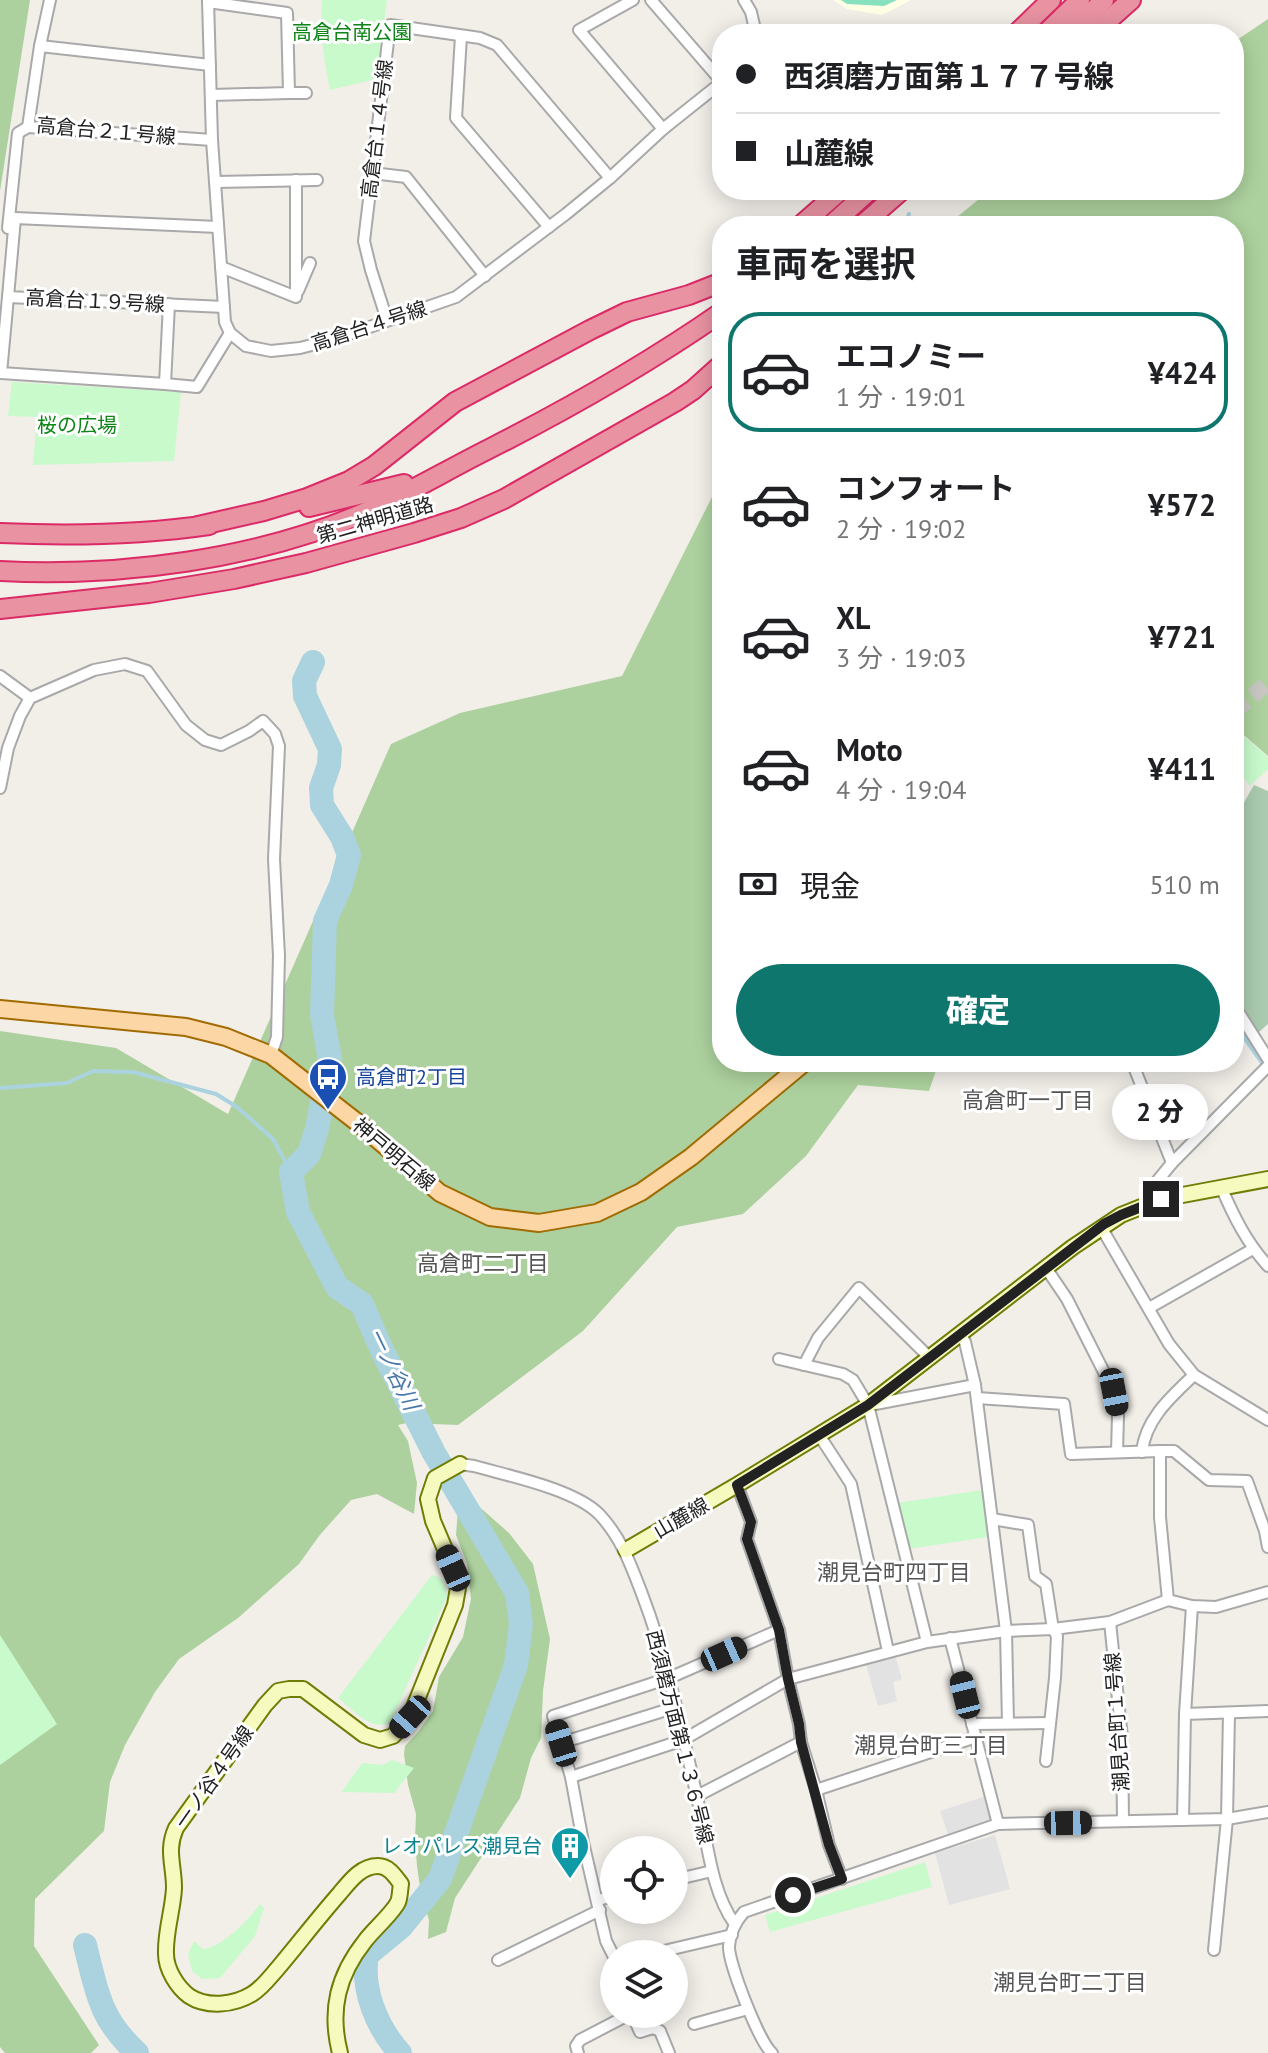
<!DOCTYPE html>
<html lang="ja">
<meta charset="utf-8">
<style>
:root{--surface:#fff;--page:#f2f2f2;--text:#202124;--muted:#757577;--line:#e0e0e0;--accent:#0f766e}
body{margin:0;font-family:"PT Sans","Noto Sans JP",sans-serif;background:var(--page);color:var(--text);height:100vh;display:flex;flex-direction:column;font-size:30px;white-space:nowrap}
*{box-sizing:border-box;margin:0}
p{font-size:26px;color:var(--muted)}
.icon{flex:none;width:44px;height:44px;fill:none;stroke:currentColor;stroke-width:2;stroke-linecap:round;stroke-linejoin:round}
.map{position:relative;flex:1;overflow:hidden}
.details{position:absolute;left:712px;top:216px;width:532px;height:856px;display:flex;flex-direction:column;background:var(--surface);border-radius:32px;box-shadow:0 4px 20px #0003}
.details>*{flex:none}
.top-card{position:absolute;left:712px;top:24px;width:532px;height:176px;border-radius:32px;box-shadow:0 4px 20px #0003;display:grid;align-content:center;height:176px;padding:0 24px;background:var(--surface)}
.buttons{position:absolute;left:600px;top:1836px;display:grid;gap:16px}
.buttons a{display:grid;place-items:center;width:88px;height:88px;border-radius:50%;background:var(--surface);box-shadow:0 4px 20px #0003;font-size:40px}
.end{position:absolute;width:36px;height:36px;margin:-18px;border:10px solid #222;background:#fff;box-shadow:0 0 0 4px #fff}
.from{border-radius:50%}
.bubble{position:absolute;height:56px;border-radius:28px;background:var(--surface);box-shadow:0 4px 20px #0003;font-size:26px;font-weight:800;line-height:56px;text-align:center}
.car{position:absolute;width:24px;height:48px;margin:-24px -12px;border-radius:10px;box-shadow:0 0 6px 2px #0007;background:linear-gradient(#222 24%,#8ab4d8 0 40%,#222 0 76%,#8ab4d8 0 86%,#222 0)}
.top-card b{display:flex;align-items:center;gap:28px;height:76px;font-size:30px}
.top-card b+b{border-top:2px solid var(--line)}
.top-card i{width:20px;height:20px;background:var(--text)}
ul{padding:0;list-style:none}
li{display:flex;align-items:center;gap:24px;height:120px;margin:0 16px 12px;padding:0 8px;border:4px solid transparent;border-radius:32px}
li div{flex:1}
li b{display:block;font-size:30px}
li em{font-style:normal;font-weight:800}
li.selected{border-color:var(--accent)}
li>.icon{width:72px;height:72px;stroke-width:1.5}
h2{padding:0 24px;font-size:36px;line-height:96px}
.pay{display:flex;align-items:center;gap:20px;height:88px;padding:0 24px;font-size:30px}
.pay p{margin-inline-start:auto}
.primary-button{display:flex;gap:16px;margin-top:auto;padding:16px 24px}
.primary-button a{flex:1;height:92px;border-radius:48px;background:var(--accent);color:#fff;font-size:32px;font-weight:800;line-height:92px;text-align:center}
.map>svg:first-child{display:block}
.education{fill:#ffffe5}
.forest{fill:#add19e}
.cemetery{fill:#aacbaf}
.park{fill:#c8facc}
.pitch{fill:#88e0be}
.parking{fill:#e2e2e2}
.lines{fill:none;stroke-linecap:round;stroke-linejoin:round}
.stream{stroke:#aad3df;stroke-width:4}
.river{stroke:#aad3df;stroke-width:24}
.primary-tunnel{stroke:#c8c6c1;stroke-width:16;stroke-dasharray:16 8;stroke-linecap:butt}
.street-casing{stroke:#a9a9a9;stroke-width:14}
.secondary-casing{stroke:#707d05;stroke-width:18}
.primary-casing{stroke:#a06b00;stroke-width:20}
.highway-casing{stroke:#dc2a67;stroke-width:22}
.street{stroke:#fff;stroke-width:10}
.secondary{stroke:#f7fabf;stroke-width:14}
.primary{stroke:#fcd6a4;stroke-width:16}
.highway{stroke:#e892a2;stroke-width:18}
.route{stroke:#222;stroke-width:10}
.labels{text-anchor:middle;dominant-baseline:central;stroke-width:6;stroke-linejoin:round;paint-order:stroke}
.park-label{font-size:20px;fill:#0c8416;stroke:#fff}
.street-label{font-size:20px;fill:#222;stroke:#fff}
.transit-label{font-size:20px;fill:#164399;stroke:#fff;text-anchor:start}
.culture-label{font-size:20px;fill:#0d838f;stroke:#fff;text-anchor:end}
.neighbourhood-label{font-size:22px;fill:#555;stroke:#fff}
.water-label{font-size:22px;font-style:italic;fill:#4a7aab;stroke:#fff}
</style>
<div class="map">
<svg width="1268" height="2053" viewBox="0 0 1268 2053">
<rect width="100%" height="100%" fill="#f2efe9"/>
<path class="education" d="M 833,0 L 911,0 L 882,15 L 847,9 Z"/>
<g class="forest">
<path d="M 0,0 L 30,0 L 0,191 Z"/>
<path d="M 1268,19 L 1268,756 L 1238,730 L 1234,733 L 1234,226 L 946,226 L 990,190 L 1234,190 L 1234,42 Z"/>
<path d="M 722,477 L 722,1062 L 939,1062 L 929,1091 L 858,1085 L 806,1156 L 743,1214 L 677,1227 L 583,1331 L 458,1425 L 407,1423 L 398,1425 L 408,1441 L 417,1483 L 414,1514 L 377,1494 L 351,1500 L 319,1536 L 299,1564 L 238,1618 L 179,1659 L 155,1692 L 125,1745 L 110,1782 L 104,1831 L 35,1899 L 34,1946 L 99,2045 L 91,2053 L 5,2053 L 0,2047 L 0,1031 L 116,1048 L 228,1114 L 391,744 L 460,713 L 622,676 Z"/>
<path d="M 475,1503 L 509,1533 L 533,1564 L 550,1639 L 543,1691 L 541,1738 L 531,1758 L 520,1798 L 455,1898 L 446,1932 L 428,1939 L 429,1920 L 421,1894 L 417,1866 L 415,1839 L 416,1814 L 408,1785 L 404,1754 L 405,1746 L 418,1732 L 433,1711 L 439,1677 L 463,1637 L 471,1599 L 467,1564 L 456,1535 L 458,1509 Z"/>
</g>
<path class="cemetery" d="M 1254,785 L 1268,791 L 1268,1024 L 1258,1033 L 1234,994 L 1234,820 Z"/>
<g class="park">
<path d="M 322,0 L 387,0 L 376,79 L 330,90 C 324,60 319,31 322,0 Z"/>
<path d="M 12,382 L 181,392 L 174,461 L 33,465 L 37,417 L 8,416 Z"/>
<path d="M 1238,731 L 1268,757 L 1268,769 L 1250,786 L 1234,763 L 1234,734 Z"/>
<path d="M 983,1490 L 988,1537 L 908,1549 L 897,1503 Z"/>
<path d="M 432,1575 C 444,1578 446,1585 447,1597 L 390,1723 C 369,1731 353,1709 338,1698 Z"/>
<path d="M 0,1635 L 57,1724 L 0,1765 Z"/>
<path d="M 392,1760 L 414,1768 L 394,1793 L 342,1792 L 362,1763 L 383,1765 Z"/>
<path d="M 925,1862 L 932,1887 L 770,1932 L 765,1915 Z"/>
<path d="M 260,1904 L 264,1908 L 255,1936 L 220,1978 L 202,1979 L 192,1971 L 188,1954 L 194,1941 L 203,1949 C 224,1946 248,1920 260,1904 Z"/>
</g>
<path class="pitch" d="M 841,0 L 897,0 L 884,6 L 847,4 Z"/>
<g class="parking">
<path d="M 895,1655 L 902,1679 L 893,1682 L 897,1701 L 878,1706 L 865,1662 Z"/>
<path d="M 986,1796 L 994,1821 L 948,1834 L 940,1811 Z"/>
<path d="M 995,1835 L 1010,1889 L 949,1905 L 935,1853 Z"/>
</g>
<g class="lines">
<g class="stream">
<path d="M 905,226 L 909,214"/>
<path d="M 1234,1023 L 1265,1067"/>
<path d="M 0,1088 L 67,1083 L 93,1071 L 133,1072 L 216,1094 L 237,1107 L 273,1139 L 291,1172"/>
</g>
<g class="river">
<path d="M 313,662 L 304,681 L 305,696 L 330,749 L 329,765 L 321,788 L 322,805 L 342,837 L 349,855 L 341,885 L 325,921 L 322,1015 L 330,1059 L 317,1129 L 309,1154 L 291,1172 L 298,1212 L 337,1287 L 362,1304 L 380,1346 L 434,1453 L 517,1593 L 521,1624 L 516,1665 L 440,1879 L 401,1927 L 367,1955 C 361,1989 377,2028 400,2053"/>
<path d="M 85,1945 C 97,1992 99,2018 137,2053"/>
</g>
<path class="primary-tunnel" d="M 1234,711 L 1268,683"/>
<defs>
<g id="street">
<path d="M 50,0 L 40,46 L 28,127 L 212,140"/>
<path d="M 208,0 L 212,140 L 225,322 L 230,333 L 246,346 L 271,351 L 300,348 L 335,339 L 456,297 L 566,214 L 610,178 L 663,129 L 722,82"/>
<path d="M 633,0 L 579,30 L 663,129"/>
<path d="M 651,0 L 722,82"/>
<path d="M 744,0 L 751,12 L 756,34"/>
<path d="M 208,2 L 287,13 L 289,93 L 211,95"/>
<path d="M 461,36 L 456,118 L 549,227"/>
<path d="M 40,46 L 210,65"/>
<path d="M 289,93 L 306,93"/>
<path d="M 372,173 L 406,177 L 485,276"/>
<path d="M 215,182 L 317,180"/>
<path d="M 218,227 L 15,218 L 8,297 L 224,307"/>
<path d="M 8,228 L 18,133 L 28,127"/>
<path d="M 221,267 L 296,297 L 296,180"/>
<path d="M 298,291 L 310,263"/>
<path d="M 8,297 L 1,373 L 165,384 L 169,304"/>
<path d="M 387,320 L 371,270 L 364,241 L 390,25 L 480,38 L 497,45 L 610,178"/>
<path d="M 165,384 L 197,387 L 230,333"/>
<path d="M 0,676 L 30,698"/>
<path d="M 0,788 L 8,748 L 20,716 L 30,698 L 94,670 L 125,664 L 147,671 L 186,725 L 205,740 L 221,745 L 249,731 L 263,721 L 275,734 L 279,746 L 274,859 L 279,956 L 277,1037 L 271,1055"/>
<path d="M 1234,1005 L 1268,1059"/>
<path d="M 1132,1062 L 1172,1163"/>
<path d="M 1222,1189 C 1234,1217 1247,1243 1268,1266"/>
<path d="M 1161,1199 L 1154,1192 L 1154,1185 L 1172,1163 L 1268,1066"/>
<path d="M 1101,1227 L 1169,1344 L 1194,1375 L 1268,1420"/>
<path d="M 1046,1268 L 1067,1299 L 1114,1392 L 1118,1416 L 1117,1452"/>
<path d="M 1149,1308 L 1253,1249"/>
<path d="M 961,1335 L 965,1342 L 975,1385 L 1006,1631 L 1008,1723"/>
<path d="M 779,1359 L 843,1374 L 853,1380 L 868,1405 L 927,1642"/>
<path d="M 804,1365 L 818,1338 L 859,1288 L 930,1358"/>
<path d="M 977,1398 L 1064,1404 L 1071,1454 L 1160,1451 L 1160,1517 L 1168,1600"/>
<path d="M 870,1405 L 975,1385"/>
<path d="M 819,1435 L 851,1484 L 888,1651"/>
<path d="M 1160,1451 L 1174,1451 L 1209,1480 L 1247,1481 L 1265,1531 L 1268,1547"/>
<path d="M 1142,1452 C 1145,1419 1172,1396 1194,1375"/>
<path d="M 460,1464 L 474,1466 C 509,1476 574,1489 599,1514 C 621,1537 631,1565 642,1594 C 668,1662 683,1735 699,1806 C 708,1844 711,1890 734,1923"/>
<path d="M 737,1485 L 751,1522 L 747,1539 L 779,1630 L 788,1679 L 799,1724 L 801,1742 L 816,1790 L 829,1845 L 842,1879"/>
<path d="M 992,1519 L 1028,1525 L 1035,1576 L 1046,1584 L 1053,1629 L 1057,1636 L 1055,1678 L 1046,1761"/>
<path d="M 1168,1600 L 1192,1606 L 1216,1607 L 1268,1592"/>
<path d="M 1110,1622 L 1122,1738 L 1123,1821"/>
<path d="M 950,1638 L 998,1824"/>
<path d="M 1185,1714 L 1268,1711"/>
<path d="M 972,1724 L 1050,1723"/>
<path d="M 561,1743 L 676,1707"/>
<path d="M 571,1777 L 683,1740 L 788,1679 L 927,1642 L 1006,1631 L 1053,1629 L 1110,1622 L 1168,1600"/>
<path d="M 816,1790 L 976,1737"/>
<path d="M 697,1796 L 801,1742"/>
<path d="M 1183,1820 L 1185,1714 L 1192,1606"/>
<path d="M 674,1880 L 712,1871"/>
<path d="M 598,1900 L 614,1896"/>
<path d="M 1214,1950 L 1227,1819 L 1229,1713"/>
<path d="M 651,1954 L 732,1935"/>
<path d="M 614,1957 L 606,1941 L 583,1842 L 571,1777 L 553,1716 L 669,1678 L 779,1630"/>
<path d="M 498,1960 L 600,1910"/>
<path d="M 632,2014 L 640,2032 L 653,2028 L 660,2031 L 669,2053"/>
<path d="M 694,2024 L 748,2009"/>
<path d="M 578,2053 L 576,2046 L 580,2040 L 630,2014"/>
<path d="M 772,2053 C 759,2042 728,1962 729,1946 C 730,1932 736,1921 744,1912 L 998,1824 L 1227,1819 L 1268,1812"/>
</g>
<g id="secondary">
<path d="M 626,1550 L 737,1485 L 868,1405 L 1073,1247 L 1121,1215 L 1161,1199 L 1268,1179"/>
<path d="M 340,2053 C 329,2010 338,1975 365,1941 C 373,1930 393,1913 398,1902 C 400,1898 400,1889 401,1884 C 395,1876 389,1866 378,1866 C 361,1866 350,1881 340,1893 C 318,1918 299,1943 278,1968 C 270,1977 262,1988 252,1994 C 234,2005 207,2008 189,1996 C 177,1987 166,1969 166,1954 C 165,1932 173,1910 174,1888 C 174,1865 166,1850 176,1828 L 265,1705 L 278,1691 L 289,1689 L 303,1689 L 364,1735 L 380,1740 L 393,1736 L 410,1717 L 455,1605 L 458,1588 L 453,1568 L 433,1521 L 428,1499 L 435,1478 L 460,1464"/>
</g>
<path id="primary" d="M 0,1009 L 186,1027 L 226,1037 L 271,1055 L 358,1123 L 440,1193 L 490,1217 L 539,1223 L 597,1213 L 641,1192 L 691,1157 L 805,1062"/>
<g id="highway">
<path d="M 1016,34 L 1051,0"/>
<path d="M 1045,34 L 1080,0"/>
<path d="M 1069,34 L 1104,0"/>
<path d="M 1093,34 L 1131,0"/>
<path d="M 800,226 L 841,190"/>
<path d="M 830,226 L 870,190"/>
<path d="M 861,226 L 902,190"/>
<path d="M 309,507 L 404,484"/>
<path d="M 198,526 L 264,511 L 307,498 L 349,481 L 374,466 L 455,402 L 590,330 L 627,312 L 689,295 L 722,282"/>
<path d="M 0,533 C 69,536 140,535 209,525"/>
<path d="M 0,571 C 120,577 257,560 368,511 C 409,493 447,470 487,450 C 568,409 647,364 722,312"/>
<path d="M 0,609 L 149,593 L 234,579 L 306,563 L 414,533 L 461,518 L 504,499 L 675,402 L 693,390 L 722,364"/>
</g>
</defs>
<use href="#street" class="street-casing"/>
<use href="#secondary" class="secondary-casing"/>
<use href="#primary" class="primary-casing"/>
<use href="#highway" class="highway-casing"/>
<use href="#street" class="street"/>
<use href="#secondary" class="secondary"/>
<use href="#primary" class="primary"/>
<use href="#highway" class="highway"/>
</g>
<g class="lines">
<path class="route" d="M 793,1895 L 842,1879 L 829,1845 L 801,1742 L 799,1724 L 788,1679 L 779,1630 L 747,1539 L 751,1522 L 737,1485 L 868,1405 L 1104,1224 L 1121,1215 L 1161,1199"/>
</g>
<defs>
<symbol id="bus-pin" viewBox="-11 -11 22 30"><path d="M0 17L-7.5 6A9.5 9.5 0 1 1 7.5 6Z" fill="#1a4fb4" stroke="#fff"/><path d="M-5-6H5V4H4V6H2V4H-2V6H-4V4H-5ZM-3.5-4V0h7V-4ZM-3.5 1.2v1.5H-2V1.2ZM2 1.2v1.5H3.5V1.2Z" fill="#fff"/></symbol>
<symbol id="building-pin" viewBox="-11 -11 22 30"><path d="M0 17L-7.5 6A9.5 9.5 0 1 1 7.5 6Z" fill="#0f9aa8" stroke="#fff"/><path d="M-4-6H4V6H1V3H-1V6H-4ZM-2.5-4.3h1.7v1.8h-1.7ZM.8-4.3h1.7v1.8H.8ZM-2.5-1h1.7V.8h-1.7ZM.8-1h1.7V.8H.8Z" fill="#fff"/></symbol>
</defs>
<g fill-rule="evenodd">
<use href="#bus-pin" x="306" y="1055" width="44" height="60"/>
<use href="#building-pin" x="548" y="1824" width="44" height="60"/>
</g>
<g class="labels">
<g class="park-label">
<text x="352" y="32">高倉台南公園</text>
<text x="77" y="425">桜の広場</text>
</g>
<g class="street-label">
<text transform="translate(377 129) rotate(-83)">高倉台１４号線</text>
<text transform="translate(106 131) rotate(5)">高倉台２１号線</text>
<text transform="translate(95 301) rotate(3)">高倉台１９号線</text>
<text transform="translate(369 326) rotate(-18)">高倉台４号線</text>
<text transform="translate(375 520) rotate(-16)">第二神明道路</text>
<text transform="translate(394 1154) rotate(40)">神戸明石線</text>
<text transform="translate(681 1518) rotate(-30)">山麓線</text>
<text transform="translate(1117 1722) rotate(-94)">潮見台町１号線</text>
<text transform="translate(680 1737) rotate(76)">西須磨方面第１３６号線</text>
<text transform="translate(214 1777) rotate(-55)">一ノ谷４号線</text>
</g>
<g class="transit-label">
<text x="356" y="1077">高倉町2丁目</text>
</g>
<g class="culture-label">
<text x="542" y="1846">レオパレス潮見台</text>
</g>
<g class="neighbourhood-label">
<text x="1028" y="1100">高倉町一丁目</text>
<text x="483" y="1263">高倉町二丁目</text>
<text x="894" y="1572">潮見台町四丁目</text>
<text x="931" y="1745">潮見台町三丁目</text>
<text x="1070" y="1982">潮見台町二丁目</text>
</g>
<g class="water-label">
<text transform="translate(394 1369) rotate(64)">一ノ谷川</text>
</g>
</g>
</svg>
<div class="buttons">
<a><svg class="icon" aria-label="locate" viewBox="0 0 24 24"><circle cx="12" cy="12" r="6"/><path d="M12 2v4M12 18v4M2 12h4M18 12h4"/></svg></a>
<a><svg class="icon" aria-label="layers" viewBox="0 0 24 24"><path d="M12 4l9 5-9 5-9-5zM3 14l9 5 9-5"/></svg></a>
</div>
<i class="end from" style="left:793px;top:1895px"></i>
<i class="end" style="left:1161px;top:1199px"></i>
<div class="bubble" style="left:1112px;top:1084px;width:96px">2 分</div>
<i class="car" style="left:1114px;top:1392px;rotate:169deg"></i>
<i class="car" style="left:453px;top:1568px;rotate:336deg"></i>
<i class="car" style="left:724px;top:1654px;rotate:66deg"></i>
<i class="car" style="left:965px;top:1695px;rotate:346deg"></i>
<i class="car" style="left:410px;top:1717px;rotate:222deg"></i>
<i class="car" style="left:561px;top:1743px;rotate:343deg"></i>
<i class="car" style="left:1068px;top:1823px;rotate:89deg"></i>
<div class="top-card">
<b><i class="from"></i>西須磨方面第１７７号線</b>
<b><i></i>山麓線</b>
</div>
<section class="details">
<h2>車両を選択</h2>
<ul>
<li class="selected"><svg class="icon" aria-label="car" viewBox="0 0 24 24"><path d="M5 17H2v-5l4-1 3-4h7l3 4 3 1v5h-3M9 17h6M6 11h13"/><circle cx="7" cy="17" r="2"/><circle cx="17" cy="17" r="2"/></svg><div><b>エコノミー</b><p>1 分 · 19:01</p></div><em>¥424</em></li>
<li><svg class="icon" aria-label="car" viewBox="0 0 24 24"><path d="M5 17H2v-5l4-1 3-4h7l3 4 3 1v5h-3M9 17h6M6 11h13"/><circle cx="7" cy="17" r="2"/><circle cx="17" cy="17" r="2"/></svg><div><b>コンフォート</b><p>2 分 · 19:02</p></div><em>¥572</em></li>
<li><svg class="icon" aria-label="car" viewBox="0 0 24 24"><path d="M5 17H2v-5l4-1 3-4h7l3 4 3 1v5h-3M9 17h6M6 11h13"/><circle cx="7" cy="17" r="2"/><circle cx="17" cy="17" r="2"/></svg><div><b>XL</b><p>3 分 · 19:03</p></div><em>¥721</em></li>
<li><svg class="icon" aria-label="car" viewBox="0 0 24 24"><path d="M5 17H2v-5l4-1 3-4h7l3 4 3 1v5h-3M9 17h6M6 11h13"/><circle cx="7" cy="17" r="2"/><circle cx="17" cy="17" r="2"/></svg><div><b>Moto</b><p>4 分 · 19:04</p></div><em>¥411</em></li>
</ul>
<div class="pay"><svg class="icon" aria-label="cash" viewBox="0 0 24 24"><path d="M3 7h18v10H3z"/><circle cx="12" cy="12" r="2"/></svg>現金<p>510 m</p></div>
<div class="primary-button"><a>確定</a></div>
</section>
</div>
